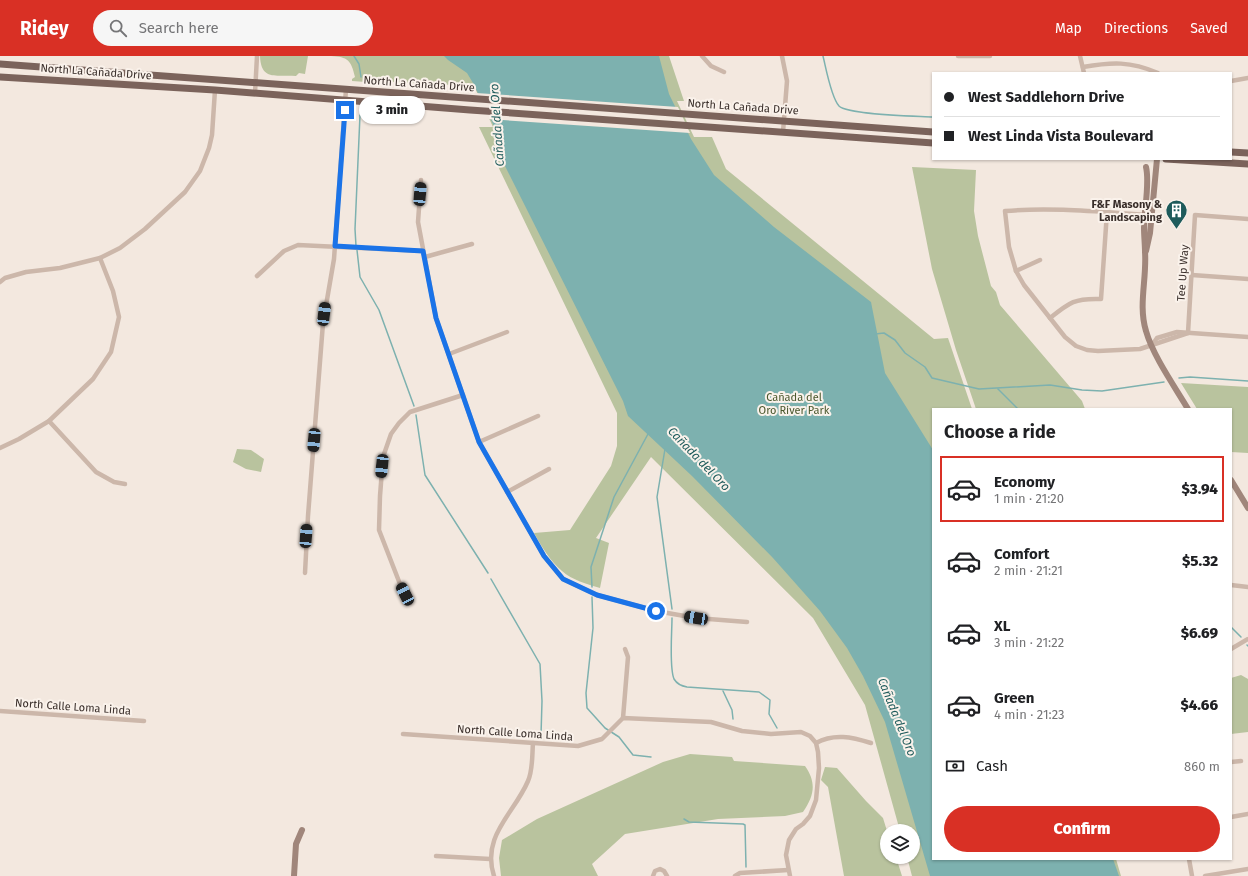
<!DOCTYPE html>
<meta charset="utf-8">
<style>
:root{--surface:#fff;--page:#f6f6f6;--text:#202124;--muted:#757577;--line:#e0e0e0;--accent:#d93025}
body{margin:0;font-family:"Fira Sans",sans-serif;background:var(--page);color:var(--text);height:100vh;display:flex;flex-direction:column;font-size:15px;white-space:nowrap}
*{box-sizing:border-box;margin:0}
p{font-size:13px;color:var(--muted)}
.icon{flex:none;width:22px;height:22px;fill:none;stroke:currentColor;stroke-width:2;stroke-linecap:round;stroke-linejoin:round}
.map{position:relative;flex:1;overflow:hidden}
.side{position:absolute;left:932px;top:352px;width:300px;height:452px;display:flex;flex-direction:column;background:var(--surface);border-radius:0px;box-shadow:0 1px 3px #0004}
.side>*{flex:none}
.hud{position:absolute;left:932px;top:16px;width:300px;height:88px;border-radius:0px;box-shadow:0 1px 3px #0004;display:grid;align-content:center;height:88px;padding:0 12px;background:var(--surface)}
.tools{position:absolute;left:880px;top:768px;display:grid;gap:8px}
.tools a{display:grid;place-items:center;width:40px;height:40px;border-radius:50%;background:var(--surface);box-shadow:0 1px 3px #0004;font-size:20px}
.end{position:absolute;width:18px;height:18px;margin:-9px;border:5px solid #1a73e8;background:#fff;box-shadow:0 0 0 2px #fff}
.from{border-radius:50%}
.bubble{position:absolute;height:28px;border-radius:14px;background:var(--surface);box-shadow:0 1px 3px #0004;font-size:13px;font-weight:800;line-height:28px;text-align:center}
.car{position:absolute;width:12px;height:24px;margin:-12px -6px;border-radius:5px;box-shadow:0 0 3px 1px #0007;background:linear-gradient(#222 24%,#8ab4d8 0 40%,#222 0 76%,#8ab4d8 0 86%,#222 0)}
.hud b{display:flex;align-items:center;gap:14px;height:38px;font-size:15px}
.hud b+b{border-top:1px solid var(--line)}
.hud i{width:10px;height:10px;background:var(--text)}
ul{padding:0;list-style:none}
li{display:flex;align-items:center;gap:12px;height:66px;margin:0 8px 6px;padding:0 4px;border:2px solid transparent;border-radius:0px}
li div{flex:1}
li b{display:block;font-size:15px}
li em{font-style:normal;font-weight:800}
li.current{border-color:var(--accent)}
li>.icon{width:36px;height:36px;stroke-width:1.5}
h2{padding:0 12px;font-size:18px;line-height:48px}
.pay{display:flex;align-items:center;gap:10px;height:44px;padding:0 12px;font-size:15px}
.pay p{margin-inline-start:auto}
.primary-button{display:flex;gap:8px;margin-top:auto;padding:8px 12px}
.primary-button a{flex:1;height:46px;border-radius:24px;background:var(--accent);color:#fff;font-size:16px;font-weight:800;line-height:46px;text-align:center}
header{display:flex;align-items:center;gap:24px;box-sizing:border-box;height:56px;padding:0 20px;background:var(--accent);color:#fff}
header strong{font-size:19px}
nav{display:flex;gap:22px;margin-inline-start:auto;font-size:14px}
.search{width:280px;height:36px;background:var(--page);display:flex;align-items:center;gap:10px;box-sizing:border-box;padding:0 14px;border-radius:22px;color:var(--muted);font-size:15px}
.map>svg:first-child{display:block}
.green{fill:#b9c39e}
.water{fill:#7db1af}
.pier{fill:#f3e8df}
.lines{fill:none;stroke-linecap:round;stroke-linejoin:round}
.stream{stroke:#7db1af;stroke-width:1.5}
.street{stroke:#ccb7aa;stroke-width:4.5}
.secondary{stroke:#a0867b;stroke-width:6}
.primary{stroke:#7b635b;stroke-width:7}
.route{stroke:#1a73e8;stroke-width:5}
.labels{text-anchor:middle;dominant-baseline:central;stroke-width:4;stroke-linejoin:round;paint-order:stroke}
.street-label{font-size:11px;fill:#392e2a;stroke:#faf2eb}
.poi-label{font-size:11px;font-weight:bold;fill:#392e2a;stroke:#faf2eb;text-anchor:end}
.park-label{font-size:11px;fill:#4b582d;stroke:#faf2eb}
.water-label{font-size:12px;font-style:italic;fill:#1e5b5b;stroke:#faf2eb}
</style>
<header>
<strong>Ridey</strong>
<div class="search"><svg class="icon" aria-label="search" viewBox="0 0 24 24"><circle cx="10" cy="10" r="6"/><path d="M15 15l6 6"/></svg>Search here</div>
<nav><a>Map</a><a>Directions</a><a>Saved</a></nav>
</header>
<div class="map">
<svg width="1248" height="820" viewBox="0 0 1248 820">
<rect width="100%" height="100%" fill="#f3e8df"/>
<g class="green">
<path d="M 260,0 L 308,0 L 305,18 L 299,17 L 296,20 C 277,18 261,26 260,0 Z"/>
<path d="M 331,0 L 669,0 L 684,45 L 677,45 L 694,81 L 712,81 L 726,113 L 934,283 L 948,282 L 972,353 L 933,353 L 933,803 L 1116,803 L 1121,820 L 912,820 L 907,801 L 913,801 L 913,775 L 900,775 L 865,649 L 813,562 L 651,401 L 596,482 L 609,487 L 600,532 C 587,528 572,524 562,515 C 550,505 542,491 534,477 L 570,474 L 611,410 L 617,390 L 617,357 L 479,71 L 493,71 L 474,30 L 373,25 L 373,23 L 368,23 L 366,26 L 352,25 L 352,23 L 355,21 C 351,4 348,1 331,0 Z"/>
<path d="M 912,111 L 976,114 L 974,155 L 978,180 L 991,230 L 996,236 L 1000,249 L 1082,345 L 1085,353 L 976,353 L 956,294 L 932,213 Z"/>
<path d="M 1181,327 L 1248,331 L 1248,397 L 1231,396 L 1231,353 L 1197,353 Z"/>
<path d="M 237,393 L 251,394 L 264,403 L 261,416 L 246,413 L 233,406 Z"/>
<path d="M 1241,619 L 1248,623 L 1248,676 L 1231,678 L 1231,622 Z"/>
<path d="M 690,698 L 732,701 L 734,705 L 805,710 C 817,727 814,740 803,756 L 785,760 L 718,763 L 625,778 L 592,808 L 598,820 L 501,820 L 499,802 L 502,784 L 537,763 L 663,706 Z"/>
<path d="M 825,711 L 837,712 L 866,745 L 883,762 L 887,775 L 887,801 L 896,801 L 902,820 L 844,820 L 828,731 L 821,724 Z"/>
</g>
<path class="water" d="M 444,0 L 659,0 L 669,38 L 691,83 L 714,119 L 774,171 L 871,246 L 885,317 L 933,394 L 933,803 L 1113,803 L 1119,820 L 930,820 L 885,666 L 863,620 L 847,592 L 820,555 L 773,502 L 692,420 L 628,360 L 623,345 L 498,96 L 502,94 L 493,68 L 473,27 L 467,17 L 448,4 Z"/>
<path class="pier" d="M 476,37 L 678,51 L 690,77 L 488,63 Z"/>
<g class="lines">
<g class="stream">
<path d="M 354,0 L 359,8 L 361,21"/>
<path d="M 823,0 C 826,12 831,41 839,50 C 848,59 917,60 933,61"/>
<path d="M 356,190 L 355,173 L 360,59"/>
<path d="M 357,194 L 360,221 L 379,254 L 414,350"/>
<path d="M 875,278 L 884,277 L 895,284 L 905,297 L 925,311 L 932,322 L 979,333 L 1050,329 L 1082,334 L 1102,335 L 1164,326"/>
<path d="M 1179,322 L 1190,321 L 1248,325"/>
<path d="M 998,333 L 1018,353"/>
<path d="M 416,359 L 425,419 L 488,517"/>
<path d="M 665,393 L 657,441 L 672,553"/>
<path d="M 491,523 L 540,608 L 542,645 L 541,679"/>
<path d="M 592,531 L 591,511 L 614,441 L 648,378"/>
<path d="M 592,541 L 593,572 L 586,637 L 587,652 L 605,672 L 619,681 L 633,699 L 651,701"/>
<path d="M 672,562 C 672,576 669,611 674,623 C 677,628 681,630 687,631 L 759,636 L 770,644 L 769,658 L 777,672"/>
<path d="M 1231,571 L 1241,581"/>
<path d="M 1247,589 L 1248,590"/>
<path d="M 723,635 L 732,654 L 733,663"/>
<path d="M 684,763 L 689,766 L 743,768 L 745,769 L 746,811"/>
</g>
<g class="street">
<path d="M 702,0 L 711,10 L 724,16"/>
<path d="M 782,0 L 787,25 L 783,76"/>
<path d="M 958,0 L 990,0"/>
<path d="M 1080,0 L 1084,17"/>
<path d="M 1083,11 C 1112,6 1130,5 1158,17"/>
<path d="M 1231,25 L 1248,22"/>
<path d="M 255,37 L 257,0"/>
<path d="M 421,124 L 418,166 L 436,262 L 479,386 L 544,500 L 563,523 L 597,539 L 656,555 L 696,562 L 747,566"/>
<path d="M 1148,159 C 1100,156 1053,151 1005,155 L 1009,191 L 1016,215 L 1024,229 L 1065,281 L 1076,290 L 1087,294 L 1098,295 L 1140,293 L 1188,277"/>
<path d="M 425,201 L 472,188"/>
<path d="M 1016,215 L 1040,204"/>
<path d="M 1192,219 L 1248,223"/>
<path d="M 257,220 L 284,195 L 298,189 L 423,195"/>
<path d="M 0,226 L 5,222 L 26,216 L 60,212 L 100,202 L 120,192 L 145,173 L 185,136 L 200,115 L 209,92 L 212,79 L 215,34"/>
<path d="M 1050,262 C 1070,246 1075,242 1101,243 L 1107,156"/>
<path d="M 1188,277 L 1195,159 L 1248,163"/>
<path d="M 1152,289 L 1157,282 L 1177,276 L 1248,281"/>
<path d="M 449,298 L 507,276"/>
<path d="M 49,365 L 96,416 L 114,426 L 125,428"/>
<path d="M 479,386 L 538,360"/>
<path d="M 0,392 L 19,383 L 49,365 L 93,323 L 111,296 L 119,261 L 113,235 L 100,202"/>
<path d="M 507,436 L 549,413"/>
<path d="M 305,517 L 308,460 L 323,267 L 334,203 L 346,33"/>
<path d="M 1231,529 L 1248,531"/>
<path d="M 410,547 L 400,528 L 379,474 L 380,440 L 383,401 L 391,378 L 399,367 L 410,356 L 463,339"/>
<path d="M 1231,593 L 1248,583"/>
<path d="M 0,655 L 144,665"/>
<path d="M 623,662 L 628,601 L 625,593"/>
<path d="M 403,678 L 578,690 L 602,683 L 623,662 L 711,666 L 742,675 L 771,678 L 801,676 L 810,680 L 816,687 L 818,696 L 819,712 L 816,744 L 810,760 L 803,768 L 796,773 L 789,784 L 786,799 L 790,820"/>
<path d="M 816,687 C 834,677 852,681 871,687"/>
<path d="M 1231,706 L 1241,705"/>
<path d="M 1231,761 L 1248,758"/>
<path d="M 436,800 L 490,803"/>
<path d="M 1189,803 L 1192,820"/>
<path d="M 494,820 C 481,780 514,758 528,725 C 533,714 532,699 533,687"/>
<path d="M 653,820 L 655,815 L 660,813 L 664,815 L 667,820"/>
<path d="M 735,820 L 740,817 L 788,814"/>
<path d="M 1205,820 L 1248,813"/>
</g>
<g class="secondary">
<path d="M 1146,111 C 1150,127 1144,154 1144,172 C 1144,180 1145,188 1145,196 C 1147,223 1138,249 1146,275 C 1153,300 1175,331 1188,353"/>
<path d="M 1146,195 L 1150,177 L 1157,103"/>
<path d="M 1231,424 L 1248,452"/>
<path d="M 294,820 L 296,788 L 302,774"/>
</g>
<g class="primary">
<path d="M 0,8 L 933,76"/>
<path d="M 0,21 L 215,34 L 470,54 L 933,87"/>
<path d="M 1231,96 L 1248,97"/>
<path d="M 1166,103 L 1248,108"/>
</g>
</g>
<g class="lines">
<path class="route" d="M 345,54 L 335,190 L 423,195 L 436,262 L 479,386 L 544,500 L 563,523 L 597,539 L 656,555"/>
</g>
<defs>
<symbol id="building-pin" viewBox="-11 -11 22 30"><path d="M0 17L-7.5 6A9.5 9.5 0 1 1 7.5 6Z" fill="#1e5b5b" stroke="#faf2eb"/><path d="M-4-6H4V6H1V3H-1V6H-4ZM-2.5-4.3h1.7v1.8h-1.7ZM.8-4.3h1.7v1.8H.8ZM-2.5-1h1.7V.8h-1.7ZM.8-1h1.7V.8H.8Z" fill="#fff"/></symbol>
</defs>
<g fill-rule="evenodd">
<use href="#building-pin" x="1164" y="142" width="25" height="34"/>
</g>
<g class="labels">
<g class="street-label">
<text transform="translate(96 16) rotate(4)">North La Cañada Drive</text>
<text transform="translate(419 28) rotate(4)">North La Cañada Drive</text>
<text transform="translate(743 51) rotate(4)">North La Cañada Drive</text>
<text transform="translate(1183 217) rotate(-86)">Tee Up Way</text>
<text transform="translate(73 651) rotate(4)">North Calle Loma Linda</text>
<text transform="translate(515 677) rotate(4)">North Calle Loma Linda</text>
</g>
<g class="poi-label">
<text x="1162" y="148">F&amp;F Masony &amp;<tspan x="1162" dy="13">Landscaping</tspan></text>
</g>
<g class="park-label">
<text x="794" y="341">Cañada del<tspan x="794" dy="13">Oro River Park</tspan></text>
</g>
<g class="water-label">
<text transform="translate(497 69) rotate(-94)">Cañada del Oro</text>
<text transform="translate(699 403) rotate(46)">Cañada del Oro</text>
<text transform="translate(897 661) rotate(68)">Cañada del Oro</text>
</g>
</g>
</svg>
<div class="tools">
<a><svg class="icon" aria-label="layers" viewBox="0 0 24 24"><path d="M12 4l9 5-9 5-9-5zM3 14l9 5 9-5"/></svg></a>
</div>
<i class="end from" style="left:656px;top:555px"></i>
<i class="end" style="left:345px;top:54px"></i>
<div class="bubble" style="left:359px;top:40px;width:66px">3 min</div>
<i class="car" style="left:420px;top:138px;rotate:5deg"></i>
<i class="car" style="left:324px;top:258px;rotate:7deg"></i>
<i class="car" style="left:314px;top:384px;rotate:185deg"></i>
<i class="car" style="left:382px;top:410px;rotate:186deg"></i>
<i class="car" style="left:306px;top:480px;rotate:4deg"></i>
<i class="car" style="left:405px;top:538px;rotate:333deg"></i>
<i class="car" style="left:696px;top:562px;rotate:280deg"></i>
<div class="hud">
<b><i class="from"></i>West Saddlehorn Drive</b>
<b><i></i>West Linda Vista Boulevard</b>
</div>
<section class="side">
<h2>Choose a ride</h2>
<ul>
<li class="current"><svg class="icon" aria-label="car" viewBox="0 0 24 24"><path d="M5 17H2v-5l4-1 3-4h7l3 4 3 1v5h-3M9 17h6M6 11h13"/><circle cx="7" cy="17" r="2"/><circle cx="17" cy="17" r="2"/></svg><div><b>Economy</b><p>1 min · 21:20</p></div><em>$3.94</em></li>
<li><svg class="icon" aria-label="car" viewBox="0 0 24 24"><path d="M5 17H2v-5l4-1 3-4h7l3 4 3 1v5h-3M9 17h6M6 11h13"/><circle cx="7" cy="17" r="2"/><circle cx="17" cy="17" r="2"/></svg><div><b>Comfort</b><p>2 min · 21:21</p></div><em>$5.32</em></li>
<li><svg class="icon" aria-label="car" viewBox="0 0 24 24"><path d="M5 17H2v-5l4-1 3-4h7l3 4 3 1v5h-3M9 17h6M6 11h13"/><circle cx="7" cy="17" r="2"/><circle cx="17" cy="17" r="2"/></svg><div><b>XL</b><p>3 min · 21:22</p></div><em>$6.69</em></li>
<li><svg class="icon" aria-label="car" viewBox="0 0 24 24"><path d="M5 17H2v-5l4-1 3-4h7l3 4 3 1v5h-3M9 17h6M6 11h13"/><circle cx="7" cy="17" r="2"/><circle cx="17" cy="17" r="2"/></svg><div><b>Green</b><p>4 min · 21:23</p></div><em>$4.66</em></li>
</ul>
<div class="pay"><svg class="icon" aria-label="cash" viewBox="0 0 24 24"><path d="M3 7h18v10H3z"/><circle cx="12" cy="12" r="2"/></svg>Cash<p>860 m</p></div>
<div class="primary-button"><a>Confirm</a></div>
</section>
</div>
